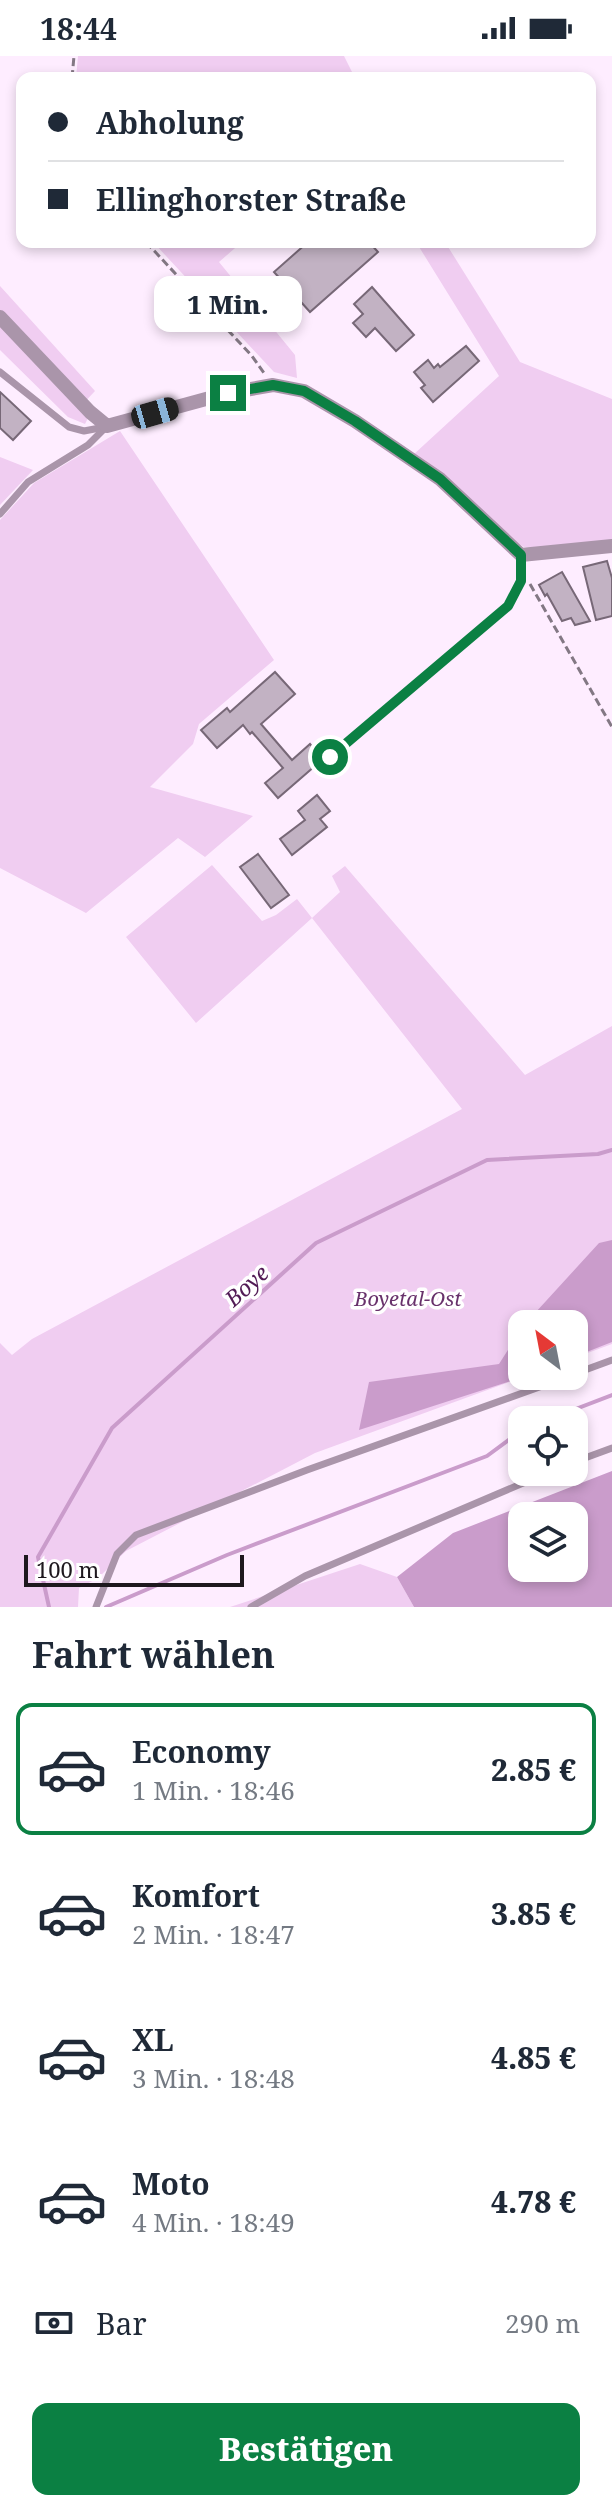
<!DOCTYPE html>
<html lang="de">
<meta charset="utf-8">
<style>
:root{--surface:#fff;--page:#f6f6f7;--text:#1f2937;--muted:#747a83;--line:#e0e1e3;--accent:#0b8043}
body{margin:0;font-family:"Noto Serif",serif;background:var(--page);color:var(--text);height:100vh;display:flex;flex-direction:column;font-size:30px;white-space:nowrap}
*{box-sizing:border-box;margin:0}
p{font-size:26px;color:var(--muted)}
.icon{flex:none;width:44px;height:44px;fill:none;stroke:currentColor;stroke-width:2;stroke-linecap:round;stroke-linejoin:round}
.map{position:relative;height:1551px;overflow:hidden}
.details{display:flex;flex-direction:column;background:var(--surface);flex:1}
.details>*{flex:none}
.hud{position:absolute;left:16px;top:16px;width:580px;height:176px;border-radius:16px;box-shadow:0 4px 12px #0003;display:grid;align-content:center;height:176px;padding:0 32px;background:var(--surface)}
.needle{width:52px;rotate:328deg}
.buttons{position:absolute;left:508px;top:1254px;display:grid;gap:16px}
.buttons a{display:grid;place-items:center;width:80px;height:80px;border-radius:16px;background:var(--surface);box-shadow:0 4px 12px #0003;font-size:40px}
.scale{position:absolute;left:24px;bottom:20px;width:220px;box-sizing:border-box;padding-left:8px;border:4px solid #1e181e;border-top:0;font-size:22px;line-height:28px;white-space:nowrap;color:#1e181e;-webkit-text-stroke:6px #fff;paint-order:stroke}
.end{position:absolute;width:36px;height:36px;margin:-18px;border:10px solid #0b8043;background:#fff;box-shadow:0 0 0 4px #fff}
.from{border-radius:50%}
.bubble{position:absolute;height:56px;border-radius:16px;background:var(--surface);box-shadow:0 4px 12px #0003;font-size:26px;font-weight:800;line-height:56px;text-align:center}
.car{position:absolute;width:24px;height:48px;margin:-24px -12px;border-radius:10px;box-shadow:0 0 6px 2px #0007;background:linear-gradient(#222 24%,#8ab4d8 0 40%,#222 0 76%,#8ab4d8 0 86%,#222 0)}
.hud b{display:flex;align-items:center;gap:28px;height:76px;font-size:30px}
.hud b+b{border-top:2px solid var(--line)}
.hud i{width:20px;height:20px;background:var(--text)}
ul{padding:0;list-style:none}
li{display:flex;align-items:center;gap:24px;height:132px;margin:0 16px 12px;padding:0 16px;border:4px solid transparent;border-radius:16px}
li div{flex:1}
li b{display:block;font-size:30px}
li em{font-style:normal;font-weight:800}
li.current{border-color:var(--accent)}
li>.icon{width:72px;height:72px;stroke-width:1.5}
h2{padding:0 32px;font-size:36px;line-height:96px}
.pay{display:flex;align-items:center;gap:20px;height:88px;padding:0 32px;font-size:30px}
.pay p{margin-inline-start:auto}
.primary-button{display:flex;gap:16px;margin-top:auto;padding:16px 32px}
.primary-button a{flex:1;height:92px;border-radius:16px;background:var(--accent);color:#fff;font-size:32px;font-weight:800;line-height:92px;text-align:center}
.status{display:flex;justify-content:space-between;align-items:center;height:56px;padding:0 40px;background:var(--surface);direction:ltr}
.status svg{height:22px;fill:currentColor}
.map>svg:first-child{display:block}
.green{fill:#f0cdf1}
.water{fill:#ca9ccb;fill-rule:evenodd}
.lines{fill:none;stroke-linecap:round;stroke-linejoin:round}
.stream{stroke:#ca9ccb;stroke-width:4}
.building{fill:#c2b2c3;stroke:#776877;stroke-width:2}
.path{stroke:#837884;stroke-width:3;stroke-dasharray:8 4;stroke-linecap:butt}
.service{stroke:#aa95aa;stroke-width:7}
.minor{stroke:#aa95aa;stroke-width:14}
.route{stroke:#0b8043;stroke-width:10}
.labels{text-anchor:middle;dominant-baseline:central;stroke-width:7;stroke-linejoin:round;paint-order:stroke}
.park-label{font-size:20px;font-style:italic;fill:#68316b;stroke:#fff}
.water-label{font-size:22px;font-style:italic;fill:#521b55;stroke:#fff}
</style>
<div class="status"><b>18:44</b><svg viewBox="0 0 49 12"><path d="M0 12V9h3v3zM5 12V6h3v6zM10 12V3h3v9zM15 12V0h3v12zM26 1h20v11H26zM47 4h2v5h-2z"/></svg></div>
<div class="map">
<svg width="612" height="1551" viewBox="0 0 612 1551">
<rect width="100%" height="100%" fill="#feedff"/>
<g class="green">
<path d="M 78,0 L 344,0 L 355,22 L 76,22 Z"/>
<path d="M 153,186 L 242,186 L 219,206 L 295,299 L 297,322 L 274,316 Z"/>
<path d="M 416,186 L 445,186 L 520,306 L 612,343 L 612,484 L 533,492 L 524,491 L 508,481 L 413,399 L 499,320 Z"/>
<path d="M 0,230 L 95,335 L 80,351 L 89,360 L 85,368 L 68,361 L 0,294 Z"/>
<path d="M 120,375 L 274,604 L 199,668 L 193,688 L 150,731 L 253,760 L 205,801 L 178,782 L 86,857 L 0,812 L 0,464 L 34,427 Z"/>
<path d="M 0,401 L 33,414 L 0,449 Z"/>
<path d="M 212,809 L 262,865 L 276,859 L 297,843 L 312,862 L 340,836 L 332,820 L 345,810 L 525,1019 L 612,970 L 612,1288 L 574,1302 L 574,1268 L 522,1268 L 522,1320 L 526,1320 L 315,1397 L 126,1495 L 98,1522 L 79,1532 L 78,1551 L 0,1551 L 0,1287 L 12,1299 L 32,1283 L 462,1053 L 312,862 L 196,967 L 126,881 Z"/>
<path d="M 360,1508 L 397,1521 L 414,1551 L 230,1551 Z"/>
</g>
<g class="water">
<path d="M 612,1184 L 612,1286 L 574,1301 L 574,1268 L 525,1268 L 599,1187 Z"/>
<path d="M 522,1272 L 522,1320 L 526,1320 L 359,1374 L 369,1326 L 499,1308 Z"/>
<path d="M 612,1415 L 612,1551 L 414,1551 L 397,1521 L 453,1477 ZM 522,1460 L 574,1460 L 574,1512 L 522,1512 Z"/>
</g>
<g class="lines">
<g class="stream">
<path d="M 547,1364 L 612,1339"/>
<path d="M 49,1551 L 38,1501 L 112,1372 L 316,1187 L 487,1104 L 598,1098 L 612,1094"/>
<path d="M 106,1551 L 227,1499 L 487,1400 L 522,1374"/>
</g>
</g>
<g class="building">
<path d="M 308,186 L 369,186 L 378,196 L 310,256 L 274,216 Z"/>
<path d="M 372,231 L 414,279 L 396,295 L 375,272 L 366,281 L 353,267 L 363,258 L 354,248 Z"/>
<path d="M 466,290 L 479,305 L 433,346 L 421,332 L 425,329 L 414,316 L 428,304 L 434,312 L 438,308 L 440,311 Z"/>
<path d="M 0,336 L 31,365 L 13,384 L 0,372 Z"/>
<path d="M 607,505 L 612,522 L 612,560 L 596,564 L 583,511 Z"/>
<path d="M 562,516 L 590,565 L 575,569 L 571,562 L 562,565 L 547,538 L 545,540 L 539,529 Z"/>
<path d="M 275,616 L 295,638 L 261,668 L 292,704 L 310,688 L 323,703 L 278,742 L 265,727 L 283,712 L 252,676 L 250,678 L 243,669 L 217,692 L 201,674 L 227,652 L 230,656 Z"/>
<path d="M 317,739 L 330,755 L 320,763 L 327,771 L 292,799 L 280,783 L 305,764 L 298,755 Z"/>
<path d="M 258,798 L 289,839 L 271,852 L 240,811 Z"/>
</g>
<g class="lines">
<g class="path">
<path d="M 72,22 L 74,0"/>
<path d="M 146,186 L 252,300 L 264,317"/>
<path d="M 530,528 L 612,671"/>
</g>
<g class="service">
<path d="M 0,316 L 69,371 L 84,375 L 105,371"/>
<path d="M 0,458 L 28,426 L 88,389 L 107,370"/>
<path d="M 330,701 L 508,550 L 521,525 L 521,499"/>
<path d="M 574,1318 L 612,1304"/>
<path d="M 574,1406 L 612,1392"/>
<path d="M 96,1551 L 117,1498 L 136,1479 L 307,1414 L 570,1320"/>
<path d="M 251,1551 L 305,1520 L 549,1416"/>
</g>
<path class="minor" d="M 0,261 L 90,356 L 107,370 L 228,337 L 273,329 L 304,335 L 355,365 L 440,423 L 521,499 L 612,490"/>
</g>
<g class="lines">
<path class="route" d="M 228,337 L 273,329 L 304,335 L 355,365 L 440,423 L 521,499 L 521,525 L 508,550 L 330,701"/>
</g>
<g class="labels">
<g class="park-label">
<text x="408" y="1242">Boyetal-Ost</text>
</g>
<g class="water-label">
<text transform="translate(246 1229) rotate(-42)">Boye</text>
</g>
</g>
</svg>
<div class="buttons">
<a><svg class="needle" viewBox="-14 -14 28 28"><path d="M0-13l5 13h-10z" fill="#e53935"/><path d="M0 13l5-13h-10z" fill="#747a83"/></svg></a>
<a><svg class="icon" aria-label="locate" viewBox="0 0 24 24"><circle cx="12" cy="12" r="6"/><path d="M12 2v4M12 18v4M2 12h4M18 12h4"/></svg></a>
<a><svg class="icon" aria-label="layers" viewBox="0 0 24 24"><path d="M12 4l9 5-9 5-9-5zM3 14l9 5 9-5"/></svg></a>
</div>
<div class="scale">100 m</div>
<i class="end from" style="left:330px;top:701px"></i>
<i class="end" style="left:228px;top:337px"></i>
<div class="bubble" style="left:154px;top:220px;width:148px">1 Min.</div>
<i class="car" style="left:155px;top:357px;rotate:74deg"></i>
<div class="hud">
<b><i class="from"></i>Abholung</b>
<b><i></i>Ellinghorster Straße</b>
</div>
</div>
<section class="details">
<h2>Fahrt wählen</h2>
<ul>
<li class="current"><svg class="icon" aria-label="car" viewBox="0 0 24 24"><path d="M5 17H2v-5l4-1 3-4h7l3 4 3 1v5h-3M9 17h6M6 11h13"/><circle cx="7" cy="17" r="2"/><circle cx="17" cy="17" r="2"/></svg><div><b>Economy</b><p>1 Min. · 18:46</p></div><em>2.85 €</em></li>
<li><svg class="icon" aria-label="car" viewBox="0 0 24 24"><path d="M5 17H2v-5l4-1 3-4h7l3 4 3 1v5h-3M9 17h6M6 11h13"/><circle cx="7" cy="17" r="2"/><circle cx="17" cy="17" r="2"/></svg><div><b>Komfort</b><p>2 Min. · 18:47</p></div><em>3.85 €</em></li>
<li><svg class="icon" aria-label="car" viewBox="0 0 24 24"><path d="M5 17H2v-5l4-1 3-4h7l3 4 3 1v5h-3M9 17h6M6 11h13"/><circle cx="7" cy="17" r="2"/><circle cx="17" cy="17" r="2"/></svg><div><b>XL</b><p>3 Min. · 18:48</p></div><em>4.85 €</em></li>
<li><svg class="icon" aria-label="car" viewBox="0 0 24 24"><path d="M5 17H2v-5l4-1 3-4h7l3 4 3 1v5h-3M9 17h6M6 11h13"/><circle cx="7" cy="17" r="2"/><circle cx="17" cy="17" r="2"/></svg><div><b>Moto</b><p>4 Min. · 18:49</p></div><em>4.78 €</em></li>
</ul>
<div class="pay"><svg class="icon" aria-label="cash" viewBox="0 0 24 24"><path d="M3 7h18v10H3z"/><circle cx="12" cy="12" r="2"/></svg>Bar<p>290 m</p></div>
<div class="primary-button"><a>Bestätigen</a></div>
</section>
